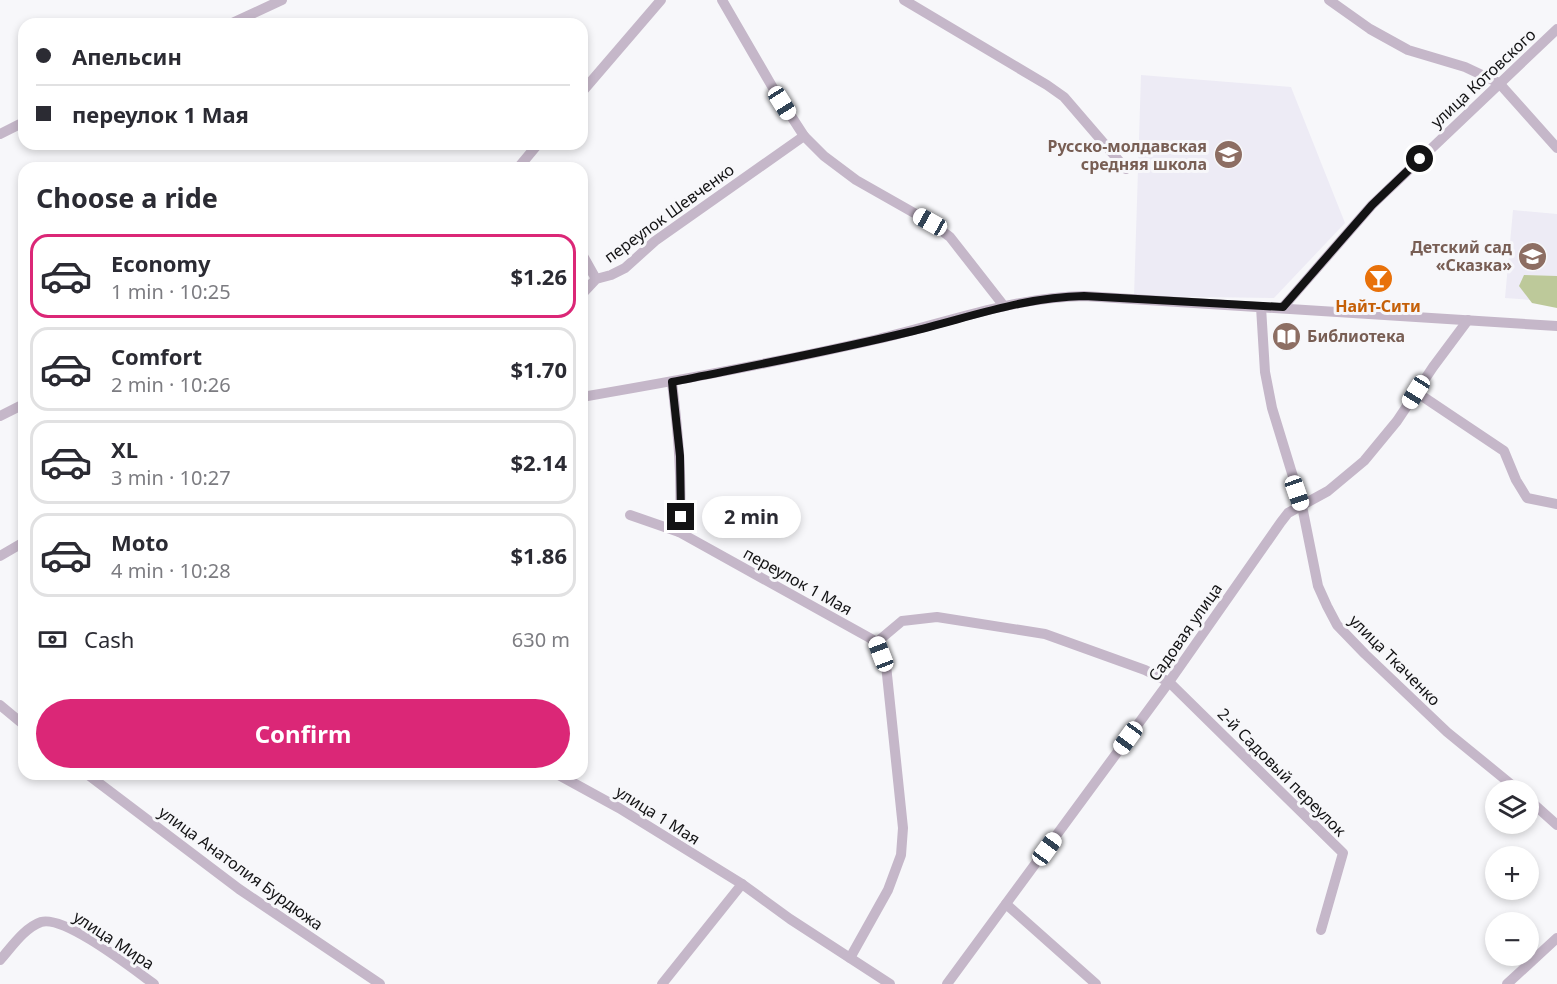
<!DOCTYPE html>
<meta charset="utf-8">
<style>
:root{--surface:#fff;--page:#f2f2f3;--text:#2b2b33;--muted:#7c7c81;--line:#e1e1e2;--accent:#db2777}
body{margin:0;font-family:"Noto Sans",sans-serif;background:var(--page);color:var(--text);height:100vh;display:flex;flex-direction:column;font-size:22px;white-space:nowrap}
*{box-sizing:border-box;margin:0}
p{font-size:20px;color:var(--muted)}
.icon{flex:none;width:33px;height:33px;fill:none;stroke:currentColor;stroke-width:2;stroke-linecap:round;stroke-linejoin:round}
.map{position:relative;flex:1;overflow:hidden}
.drawer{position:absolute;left:18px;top:162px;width:570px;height:618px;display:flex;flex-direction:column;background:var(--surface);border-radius:18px;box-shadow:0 3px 9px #0003}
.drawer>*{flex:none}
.banner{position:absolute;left:18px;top:18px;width:570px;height:132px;border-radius:18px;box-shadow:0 3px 9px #0003;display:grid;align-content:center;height:132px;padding:0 18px;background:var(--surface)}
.fabs{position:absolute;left:1485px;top:780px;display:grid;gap:12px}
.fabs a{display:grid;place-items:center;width:54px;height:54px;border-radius:50%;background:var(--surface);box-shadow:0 3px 9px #0003;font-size:30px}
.end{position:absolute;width:27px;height:27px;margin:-14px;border:8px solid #131314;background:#fff;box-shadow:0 0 0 3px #fff}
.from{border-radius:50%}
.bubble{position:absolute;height:42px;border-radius:21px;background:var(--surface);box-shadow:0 3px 9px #0003;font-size:20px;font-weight:700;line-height:42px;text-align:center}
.car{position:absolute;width:18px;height:36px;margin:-18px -9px;border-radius:8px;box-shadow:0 0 4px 2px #0007;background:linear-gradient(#fff 24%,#345 0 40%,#fff 0 76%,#345 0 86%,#fff 0)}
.banner b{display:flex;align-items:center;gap:21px;height:57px;font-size:22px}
.banner b+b{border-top:2px solid var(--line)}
.banner i{width:15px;height:15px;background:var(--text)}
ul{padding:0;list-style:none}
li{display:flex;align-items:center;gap:18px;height:84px;margin:0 12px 9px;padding:0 6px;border:3px solid var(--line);border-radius:18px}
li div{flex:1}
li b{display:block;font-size:22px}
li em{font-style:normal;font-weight:700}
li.on{border-color:var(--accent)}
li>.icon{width:54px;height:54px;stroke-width:1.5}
h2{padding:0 18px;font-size:27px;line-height:72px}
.pay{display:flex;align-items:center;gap:15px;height:66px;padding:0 18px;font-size:22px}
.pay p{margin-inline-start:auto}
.cta{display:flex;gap:12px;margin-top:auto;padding:12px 18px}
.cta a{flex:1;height:69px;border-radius:36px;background:var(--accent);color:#fff;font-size:24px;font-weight:700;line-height:69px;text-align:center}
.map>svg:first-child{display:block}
.built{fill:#edebf5}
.forest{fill:#bdc99a}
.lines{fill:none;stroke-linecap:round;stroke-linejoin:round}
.minor{stroke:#c5b7c9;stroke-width:10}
.route{stroke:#131314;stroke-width:8}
.labels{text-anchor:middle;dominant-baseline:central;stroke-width:6;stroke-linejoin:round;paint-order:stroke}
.street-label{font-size:16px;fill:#131314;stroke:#f7f7fa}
.education-label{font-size:16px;font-weight:bold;fill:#785e54;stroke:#f7f7fa;text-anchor:end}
.food-label{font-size:16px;font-weight:bold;fill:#c56008;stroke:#f7f7fa}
</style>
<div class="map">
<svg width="1557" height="984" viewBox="0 0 1557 984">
<rect width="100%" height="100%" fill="#f7f7fa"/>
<g class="built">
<path d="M 1141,75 L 1291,87 L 1345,223 L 1274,298 L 1134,296 Z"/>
<path d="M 1513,210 L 1557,214 L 1557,302 L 1505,298 Z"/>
</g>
<path class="forest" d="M 1524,275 L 1557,276 L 1557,308 L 1532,303 L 1519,286 Z"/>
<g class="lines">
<g class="minor">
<path d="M 722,0 L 773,88 L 804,136 L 824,156 L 856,180 L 930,222 L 950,237 L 1004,306"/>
<path d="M 904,0 L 1047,85 L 1064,97 L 1126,169"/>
<path d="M 1329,0 L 1370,29 L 1408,50 L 1465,67 L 1499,83 L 1557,148"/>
<path d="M 230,24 L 282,0"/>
<path d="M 582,92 L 661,0"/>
<path d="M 0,134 L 24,122"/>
<path d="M 518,168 L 538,144"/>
<path d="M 582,254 L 596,279"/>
<path d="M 582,294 L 596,279 L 611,275 L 625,268 L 655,241 L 804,136"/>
<path d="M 1261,307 L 1265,372 L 1272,408 L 1302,506 L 1318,586 L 1327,606 L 1337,625 L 1365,654 L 1447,732 L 1518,790"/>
<path d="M 1283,307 L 1372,205 L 1557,29"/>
<path d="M 672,382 C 678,432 683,481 679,532 L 877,642 L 886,665 L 903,828 L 901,855 L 888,890 L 850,958"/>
<path d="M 1416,392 L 1504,451 L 1516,480 L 1527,498 L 1557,504"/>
<path d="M 582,397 C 681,380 780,362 878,339 C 946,323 1014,297 1084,296 L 1557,326"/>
<path d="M 0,416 L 24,404"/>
<path d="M 630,515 L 679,532"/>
<path d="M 0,556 L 24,542"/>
<path d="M 877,642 L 902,621 L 937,617 L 1045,634 L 1145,670 L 1169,682 L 1343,853 L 1321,930"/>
<path d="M 0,705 L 24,725"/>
<path d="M 87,774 L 239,889 L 380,984"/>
<path d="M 557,774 L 619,808 L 742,884 L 790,919 L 890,984"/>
<path d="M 1528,799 L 1557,825"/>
<path d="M 1006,904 L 1096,984"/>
<path d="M 0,960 C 11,948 24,928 41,922 C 65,915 133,969 154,984"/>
<path d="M 662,984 L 742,884"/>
<path d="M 947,984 L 1169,682 L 1281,522 L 1288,513 L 1328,491 L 1364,461 L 1397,421 L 1433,367 L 1468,320"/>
<path d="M 1507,984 L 1557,938"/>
</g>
</g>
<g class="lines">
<path class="route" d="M 681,517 L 680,456 L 672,382 C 751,366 831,351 909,332 C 968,318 1023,297 1084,296 L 1283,307 L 1372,205 L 1420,159"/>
</g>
<defs>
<symbol id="school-disc" viewBox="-11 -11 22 22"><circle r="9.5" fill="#8d6e63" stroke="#f7f7fa"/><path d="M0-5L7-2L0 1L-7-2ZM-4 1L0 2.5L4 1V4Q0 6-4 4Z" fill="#fff"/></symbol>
<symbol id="bar-disc" viewBox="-11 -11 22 22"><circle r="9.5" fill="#e8710a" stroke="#f7f7fa"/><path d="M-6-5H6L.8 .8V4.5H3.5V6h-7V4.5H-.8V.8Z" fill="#fff"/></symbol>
<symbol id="library-disc" viewBox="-11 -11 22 22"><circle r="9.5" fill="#8d6e63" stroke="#f7f7fa"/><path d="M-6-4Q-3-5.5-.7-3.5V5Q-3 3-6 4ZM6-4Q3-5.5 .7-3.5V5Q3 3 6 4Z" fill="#fff"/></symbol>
</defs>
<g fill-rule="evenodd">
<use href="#school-disc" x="1212" y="138" width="33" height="33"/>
<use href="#school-disc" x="1516" y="240" width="33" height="33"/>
<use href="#bar-disc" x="1362" y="262" width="33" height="33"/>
<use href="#library-disc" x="1270" y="320" width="33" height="33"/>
</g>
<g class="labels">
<g class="street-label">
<text transform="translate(1483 78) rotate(-43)">улица Котовского</text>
<text transform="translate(669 213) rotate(-36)">переулок Шевченко</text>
<text transform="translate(798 581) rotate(29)">переулок 1 Мая</text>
<text transform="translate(1185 632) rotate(-55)">Садовая улица</text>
<text transform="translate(1395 660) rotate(45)">улица Ткаченко</text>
<text transform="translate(1282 772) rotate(45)">2-й Садовый переулок</text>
<text transform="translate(658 815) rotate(32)">улица 1 Мая</text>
<text transform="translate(241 868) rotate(36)">улица Анатолия Бурдюжа</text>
<text transform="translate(114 940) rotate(33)">улица Мира</text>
</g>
<g class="education-label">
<text x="1207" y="146">Русско-молдавская<tspan x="1207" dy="18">средняя школа</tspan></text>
<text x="1512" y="247">Детский сад<tspan x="1512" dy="18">«Сказка»</tspan></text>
<text x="1307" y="336" text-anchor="start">Библиотека</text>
</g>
<g class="food-label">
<text x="1378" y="306">Найт-Сити</text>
</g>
</g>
</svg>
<div class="fabs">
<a><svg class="icon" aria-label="layers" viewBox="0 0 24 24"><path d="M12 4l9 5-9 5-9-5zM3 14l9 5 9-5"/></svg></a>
<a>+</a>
<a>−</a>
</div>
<i class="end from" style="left:1420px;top:159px"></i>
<i class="end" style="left:681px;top:517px"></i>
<div class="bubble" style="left:702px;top:496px;width:99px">2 min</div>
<i class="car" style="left:782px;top:103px;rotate:148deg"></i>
<i class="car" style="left:930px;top:222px;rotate:299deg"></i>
<i class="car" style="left:1416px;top:392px;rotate:212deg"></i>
<i class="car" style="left:1297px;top:493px;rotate:161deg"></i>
<i class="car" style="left:881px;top:654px;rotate:339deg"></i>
<i class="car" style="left:1128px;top:738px;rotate:216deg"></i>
<i class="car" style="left:1047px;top:849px;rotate:36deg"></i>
<div class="banner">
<b><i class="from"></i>Апельсин</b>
<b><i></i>переулок 1 Мая</b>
</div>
<section class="drawer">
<h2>Choose a ride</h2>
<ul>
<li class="on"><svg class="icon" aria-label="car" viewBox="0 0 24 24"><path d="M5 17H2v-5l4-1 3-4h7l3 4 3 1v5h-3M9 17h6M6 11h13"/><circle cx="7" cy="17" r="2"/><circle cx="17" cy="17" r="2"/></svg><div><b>Economy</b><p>1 min · 10:25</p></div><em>$1.26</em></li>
<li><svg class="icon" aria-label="car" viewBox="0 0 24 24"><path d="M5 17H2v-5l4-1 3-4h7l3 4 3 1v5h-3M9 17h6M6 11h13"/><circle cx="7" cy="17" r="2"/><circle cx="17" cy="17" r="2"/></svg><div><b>Comfort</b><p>2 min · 10:26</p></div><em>$1.70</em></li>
<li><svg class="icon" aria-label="car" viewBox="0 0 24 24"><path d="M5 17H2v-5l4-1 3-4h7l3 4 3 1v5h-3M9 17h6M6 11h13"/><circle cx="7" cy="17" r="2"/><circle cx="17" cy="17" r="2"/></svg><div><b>XL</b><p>3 min · 10:27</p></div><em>$2.14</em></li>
<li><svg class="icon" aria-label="car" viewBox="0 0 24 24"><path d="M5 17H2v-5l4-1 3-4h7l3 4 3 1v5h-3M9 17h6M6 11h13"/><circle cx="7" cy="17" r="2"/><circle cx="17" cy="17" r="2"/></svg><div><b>Moto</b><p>4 min · 10:28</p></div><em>$1.86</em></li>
</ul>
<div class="pay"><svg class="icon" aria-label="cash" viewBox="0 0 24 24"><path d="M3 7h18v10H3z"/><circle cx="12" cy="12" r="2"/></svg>Cash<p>630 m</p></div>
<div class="cta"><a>Confirm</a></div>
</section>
</div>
